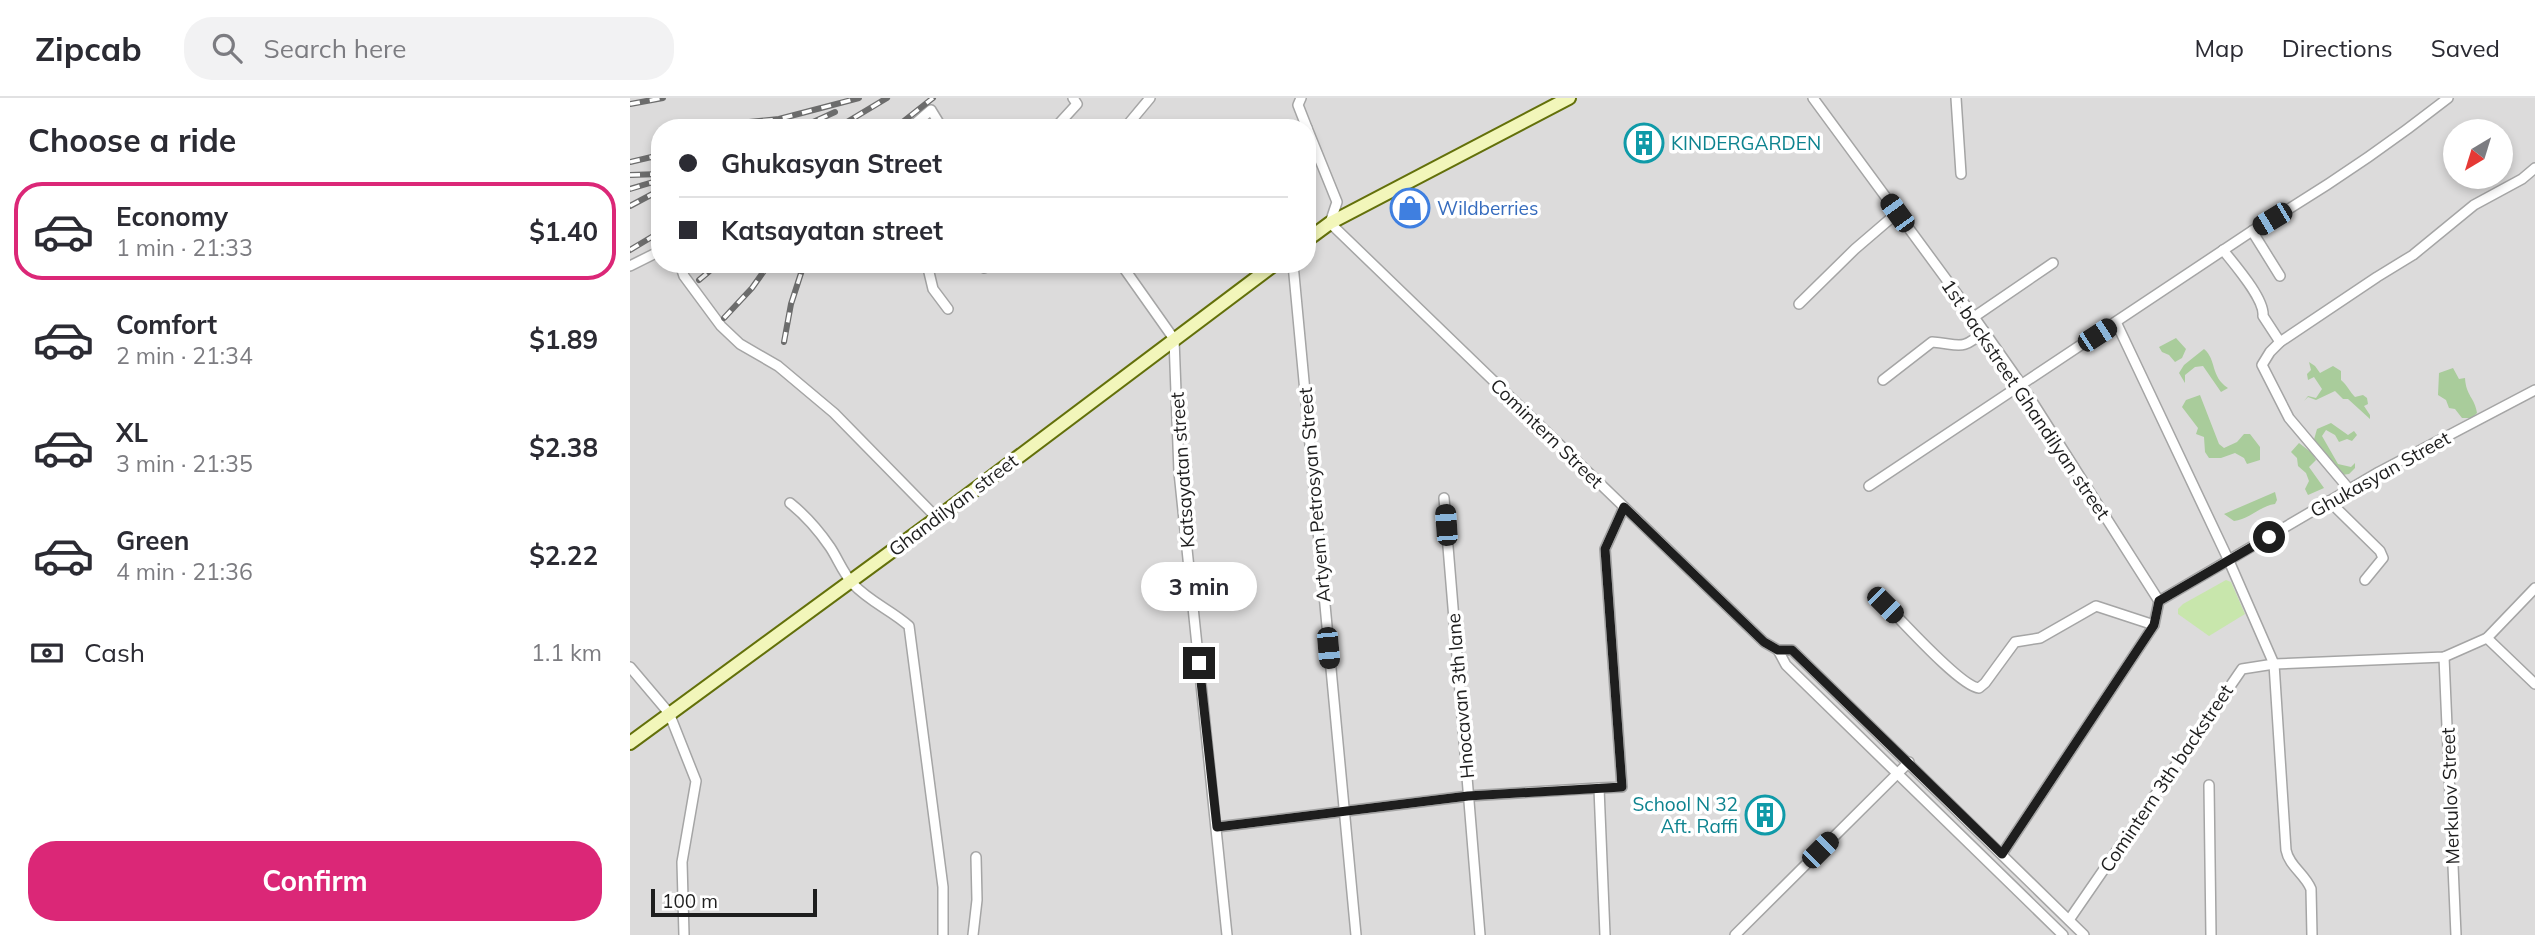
<!DOCTYPE html>
<meta charset="utf-8">
<style>
:root{--surface:#fff;--page:#f2f2f3;--text:#2b2b33;--muted:#7c7c81;--line:#e1e1e2;--accent:#db2777}
body{margin:0;font-family:Mulish,sans-serif;background:var(--page);color:var(--text);height:100vh;display:flex;flex-direction:column;font-size:26px;white-space:nowrap}
*{box-sizing:border-box;margin:0}
p{font-size:23px;color:var(--muted)}
.icon{flex:none;width:38px;height:38px;fill:none;stroke:currentColor;stroke-width:2;stroke-linecap:round;stroke-linejoin:round}
.map{position:relative;flex:1;overflow:hidden}
.panel{display:flex;flex-direction:column;background:var(--surface);width:630px}
.panel>*{flex:none}
.banner{position:absolute;left:21px;top:21px;width:665px;height:154px;border-radius:28px;box-shadow:0 4px 10px #0003;display:grid;align-content:center;height:154px;padding:0 28px;background:var(--surface)}
.needle{width:46px;rotate:218deg}
.controls{position:absolute;left:1813px;top:21px;display:grid;gap:14px}
.controls a{display:grid;place-items:center;width:70px;height:70px;border-radius:50%;background:var(--surface);box-shadow:0 4px 10px #0003;font-size:35px}
.scale{position:absolute;left:21px;bottom:18px;width:166px;box-sizing:border-box;padding-left:7px;border:4px solid #1e1e1e;border-top:0;font-size:19px;line-height:24px;white-space:nowrap;color:#1e1e1e;-webkit-text-stroke:5px #fff;paint-order:stroke}
.end{position:absolute;width:32px;height:32px;margin:-16px;border:9px solid #1e1e1e;background:#fff;box-shadow:0 0 0 4px #fff}
.from{border-radius:50%}
.bubble{position:absolute;height:49px;border-radius:24px;background:var(--surface);box-shadow:0 4px 10px #0003;font-size:23px;font-weight:700;line-height:49px;text-align:center}
.car{position:absolute;width:21px;height:42px;margin:-21px -10px;border-radius:9px;box-shadow:0 0 5px 2px #0007;background:linear-gradient(#222 24%,#8ab4d8 0 40%,#222 0 76%,#8ab4d8 0 86%,#222 0)}
.banner b{display:flex;align-items:center;gap:24px;height:66px;font-size:26px}
.banner b+b{border-top:2px solid var(--line)}
.banner i{width:18px;height:18px;background:var(--text)}
ul{padding:0;list-style:none}
li{display:flex;align-items:center;gap:21px;height:98px;margin:0 14px 10px;padding:0 14px;border:4px solid transparent;border-radius:28px}
li div{flex:1}
li b{display:block;font-size:26px}
li em{font-style:normal;font-weight:700}
li.selected{border-color:var(--accent)}
li>.icon{width:63px;height:63px;stroke-width:1.5}
h2{padding:0 28px;font-size:32px;line-height:84px}
.pay{display:flex;align-items:center;gap:18px;height:77px;padding:0 28px;font-size:26px}
.pay p{margin-inline-start:auto}
.action{display:flex;gap:14px;margin-top:auto;padding:14px 28px}
.action a{flex:1;height:80px;border-radius:28px;background:var(--accent);color:#fff;font-size:28px;font-weight:700;line-height:80px;text-align:center}
header{display:flex;align-items:center;gap:42px;box-sizing:border-box;height:98px;padding:0 35px;background:var(--surface);border-bottom:2px solid var(--line)}
header strong{font-size:33px}
nav{display:flex;gap:38px;margin-inline-start:auto;font-size:24px}
.search{width:490px;height:63px;background:var(--page);display:flex;align-items:center;gap:18px;box-sizing:border-box;padding:0 24px;border-radius:28px;color:var(--muted);font-size:26px}
main{display:flex;flex:1;min-height:0}
.map>svg:first-child{display:block}
.residential{fill:#dcdbdb;fill-rule:evenodd}
.grass{fill:#c8e6ac}
.forest{fill:#a9cc9b}
.lines{fill:none;stroke-linecap:round;stroke-linejoin:round}
.street-casing{stroke:#a5a5a5;stroke-width:12}
.secondary-casing{stroke:#63700a;stroke-width:16}
.street{stroke:#fff;stroke-width:9}
.secondary{stroke:#f2f6ba;stroke-width:12}
.rail-casing{stroke:#6c6c6c;stroke-width:6}
.rail{stroke:#fff;stroke-width:3.5;stroke-dasharray:10;stroke-linecap:butt}
.route{stroke:#1e1e1e;stroke-width:9}
.labels{text-anchor:middle;dominant-baseline:central;stroke-width:7;stroke-linejoin:round;paint-order:stroke}
.culture-label{font-size:19px;fill:#0d838f;stroke:#fff;text-anchor:start}
.shop-label{font-size:19px;fill:#366cbe;stroke:#fff;text-anchor:start}
.street-label{font-size:19px;fill:#1e1e1e;stroke:#fff}
</style>
<header>
<strong>Zipcab</strong>
<div class="search"><svg class="icon" aria-label="search" viewBox="0 0 24 24"><circle cx="10" cy="10" r="6"/><path d="M15 15l6 6"/></svg>Search here</div>
<nav><a>Map</a><a>Directions</a><a>Saved</a></nav>
</header>
<main>
<section class="panel">
<h2>Choose a ride</h2>
<ul>
<li class="selected"><svg class="icon" aria-label="car" viewBox="0 0 24 24"><path d="M5 17H2v-5l4-1 3-4h7l3 4 3 1v5h-3M9 17h6M6 11h13"/><circle cx="7" cy="17" r="2"/><circle cx="17" cy="17" r="2"/></svg><div><b>Economy</b><p>1 min · 21:33</p></div><em>$1.40</em></li>
<li><svg class="icon" aria-label="car" viewBox="0 0 24 24"><path d="M5 17H2v-5l4-1 3-4h7l3 4 3 1v5h-3M9 17h6M6 11h13"/><circle cx="7" cy="17" r="2"/><circle cx="17" cy="17" r="2"/></svg><div><b>Comfort</b><p>2 min · 21:34</p></div><em>$1.89</em></li>
<li><svg class="icon" aria-label="car" viewBox="0 0 24 24"><path d="M5 17H2v-5l4-1 3-4h7l3 4 3 1v5h-3M9 17h6M6 11h13"/><circle cx="7" cy="17" r="2"/><circle cx="17" cy="17" r="2"/></svg><div><b>XL</b><p>3 min · 21:35</p></div><em>$2.38</em></li>
<li><svg class="icon" aria-label="car" viewBox="0 0 24 24"><path d="M5 17H2v-5l4-1 3-4h7l3 4 3 1v5h-3M9 17h6M6 11h13"/><circle cx="7" cy="17" r="2"/><circle cx="17" cy="17" r="2"/></svg><div><b>Green</b><p>4 min · 21:36</p></div><em>$2.22</em></li>
</ul>
<div class="pay"><svg class="icon" aria-label="cash" viewBox="0 0 24 24"><path d="M3 7h18v10H3z"/><circle cx="12" cy="12" r="2"/></svg>Cash<p>1.1 km</p></div>
<div class="action"><a>Confirm</a></div>
</section>
<div class="map">
<svg width="1905" height="837" viewBox="0 0 1905 837">
<rect width="100%" height="100%" fill="#eeebe4"/>
<path class="residential" d="M 0,0 L 1905,0 L 1905,837 L 0,837 ZM 30,30 L 677,30 L 677,166 L 30,166 ZM 1825,33 L 1871,33 L 1871,79 L 1825,79 Z"/>
<path class="grass" d="M 1596,482 L 1601,484 L 1615,516 L 1579,538 L 1548,516 L 1548,511 L 1553,506 Z"/>
<g class="forest">
<path d="M 1546,240 L 1556,251 L 1552,260 L 1545,264 L 1539,257 L 1532,254 L 1529,249 Z"/>
<path d="M 1574,251 C 1587,262 1580,278 1598,290 L 1591,294 L 1573,268 L 1565,269 L 1555,277 L 1555,285 L 1549,275 L 1554,267 Z"/>
<path d="M 1679,264 L 1685,268 L 1690,275 L 1703,268 L 1711,273 L 1711,282 C 1717,287 1720,294 1725,299 L 1733,297 L 1737,300 L 1738,306 L 1734,308 L 1740,317 L 1740,321 L 1718,301 L 1713,301 L 1705,293 L 1686,302 L 1678,299 L 1674,303 L 1678,298 L 1686,300 L 1692,291 L 1684,279 L 1678,282 L 1677,276 L 1681,272 Z"/>
<path d="M 1823,270 L 1829,281 L 1835,280 C 1836,298 1845,300 1847,315 L 1842,320 L 1832,320 L 1825,311 L 1819,310 L 1816,302 L 1808,297 L 1809,275 Z"/>
<path d="M 1570,297 L 1589,346 L 1594,350 L 1607,344 L 1614,336 L 1620,336 L 1630,349 L 1630,362 L 1617,366 L 1614,360 L 1605,355 L 1591,360 L 1579,360 L 1575,354 L 1574,339 L 1566,336 L 1568,330 L 1552,309 L 1556,302 Z"/>
<path d="M 1701,325 L 1718,337 L 1724,333 L 1727,337 L 1722,343 L 1717,341 L 1709,344 L 1705,337 L 1696,332 L 1692,338 L 1708,366 L 1721,369 L 1725,365 L 1725,370 L 1719,376 L 1712,377 L 1683,345 L 1687,331 Z"/>
<path d="M 1669,345 L 1682,355 L 1686,362 L 1679,369 L 1694,390 L 1678,397 L 1675,391 L 1679,383 L 1676,375 L 1668,368 L 1667,360 L 1661,354 Z"/>
<path d="M 1645,394 L 1647,402 L 1645,406 C 1630,408 1620,421 1604,423 L 1594,416 Z"/>
</g>
<g class="lines">
<defs>
<g id="street">
<path d="M 671,0 L 668,7 L 677,30"/>
<path d="M 1183,0 L 1344,219 L 1391,286 L 1529,503"/>
<path d="M 1326,0 L 1331,76"/>
<path d="M 280,30 L 301,12 L 312,30"/>
<path d="M 425,30 L 447,6 L 443,0"/>
<path d="M 495,30 L 520,0"/>
<path d="M 677,30 L 707,104 L 700,125 L 1134,544 L 1148,552 L 1162,552 L 1454,837"/>
<path d="M 1622,133 L 1650,178"/>
<path d="M 1593,152 C 1604,166 1635,201 1633,218 L 1650,244"/>
<path d="M 50,166 L 54,178 L 91,228 L 110,246 L 148,268 L 204,315 L 307,420"/>
<path d="M 297,166 L 303,191 L 318,211"/>
<path d="M 491,166 L 544,241 L 549,374 L 597,837"/>
<path d="M 663,166 L 726,837"/>
<path d="M 0,168 L 30,153"/>
<path d="M 354,170 L 361,166"/>
<path d="M 1169,206 L 1225,151 L 1267,115"/>
<path d="M 1344,219 L 1423,165"/>
<path d="M 1486,224 L 1599,463 L 1644,566 L 1656,752 C 1659,768 1675,776 1681,791 L 1682,837"/>
<path d="M 1253,282 L 1302,244 C 1330,246 1331,254 1354,233"/>
<path d="M 1239,388 L 1622,133 C 1689,94 1756,49 1818,0"/>
<path d="M 1719,391 L 1659,320 L 1632,267 L 1640,254 L 1650,244 L 1747,179 L 1783,157 L 1844,107 L 1892,81 L 1905,70"/>
<path d="M 814,400 L 850,837"/>
<path d="M 1699,403 L 1750,453 L 1753,460 L 1735,482"/>
<path d="M 160,405 C 175,417 189,433 200,449 C 208,461 213,475 223,486 C 240,504 261,512 279,528 L 313,789 L 313,837"/>
<path d="M 1256,507 C 1272,523 1331,589 1349,590 L 1355,585 L 1385,544 L 1410,540 L 1466,508 L 1524,527"/>
<path d="M 1857,540 L 1905,586"/>
<path d="M 1148,552 L 1156,567 L 1433,837"/>
<path d="M 1814,559 L 1826,837"/>
<path d="M 0,569 L 39,615 L 66,683 L 52,764 L 54,837"/>
<path d="M 1579,687 L 1581,837"/>
<path d="M 587,729 L 838,698 L 969,690"/>
<path d="M 1372,756 L 1524,527 L 1529,503 L 1749,374 L 1905,292"/>
<path d="M 1439,822 L 1612,571 L 1644,566 L 1814,559 L 1857,540 L 1905,490"/>
<path d="M 343,837 L 347,802 L 346,759"/>
<path d="M 975,837 L 969,690 L 992,689 L 975,451 L 994,409"/>
<path d="M 1105,837 L 1279,664"/>
</g>
<g id="secondary">
<path d="M 677,142 L 700,125 L 939,0"/>
<path d="M 0,645 L 307,420 L 645,166"/>
</g>
</defs>
<use href="#street" class="street-casing"/>
<use href="#secondary" class="secondary-casing"/>
<use href="#street" class="street"/>
<use href="#secondary" class="secondary"/>
<defs>
<g id="rail">
<path d="M 0,6 L 33,0"/>
<path d="M 53,26 L 109,25 L 149,21 L 229,0"/>
<path d="M 170,30 L 205,14"/>
<path d="M 207,30 L 257,0"/>
<path d="M 265,30 L 303,0"/>
<path d="M 0,64 L 30,57"/>
<path d="M 0,77 L 30,76"/>
<path d="M 0,91 L 30,82"/>
<path d="M 0,108 L 30,92"/>
<path d="M 0,152 L 30,134"/>
<path d="M 69,182 L 88,166"/>
<path d="M 94,220 L 122,190 L 139,166"/>
<path d="M 154,244 L 161,206 L 174,166"/>
</g>
</defs>
<use href="#rail" class="rail-casing"/>
<use href="#rail" class="rail"/>
</g>
<g class="lines">
<path class="route" d="M 569,565 L 587,729 L 838,698 L 992,689 L 975,451 L 994,409 L 1134,544 L 1148,552 L 1162,552 L 1372,756 L 1524,527 L 1529,503 L 1639,439"/>
</g>
<defs>
<symbol id="building-ring" viewBox="-11 -11 22 22"><circle r="9.5" fill="#fff" stroke="#0f9aa8" stroke-width="1.5"/><path d="M-4-6H4V6H1V3H-1V6H-4ZM-2.5-4.3h1.7v1.8h-1.7ZM.8-4.3h1.7v1.8H.8ZM-2.5-1h1.7V.8h-1.7ZM.8-1h1.7V.8H.8Z" fill="#0f9aa8"/></symbol>
<symbol id="shop-ring" viewBox="-11 -11 22 22"><circle r="9.5" fill="#fff" stroke="#3f7fe0" stroke-width="1.5"/><path d="M-5-2.5h2.3a2.7 3.5 0 0 1 5.4 0H5L5.5 6h-11ZM-1.5-2.5h3a1.5 2.3 0 0 0-3 0Z" fill="#3f7fe0"/></symbol>
</defs>
<g fill-rule="evenodd">
<use href="#building-ring" x="992" y="23" width="44" height="44"/>
<use href="#shop-ring" x="758" y="88" width="44" height="44"/>
<use href="#building-ring" x="1113" y="695" width="44" height="44"/>
</g>
<g class="labels">
<g class="culture-label">
<text x="1041" y="45">KINDERGARDEN</text>
<text x="1108" y="706" text-anchor="end">School N 32<tspan x="1108" dy="22">Aft. Raffi</tspan></text>
</g>
<g class="shop-label">
<text x="807" y="110">Wildberries</text>
</g>
<g class="street-label">
<text transform="translate(1396 301) rotate(56)">1st backstreet Ghandilyan street</text>
<text transform="translate(917 335) rotate(44)">Comintern Street</text>
<text transform="translate(552 372) rotate(-94)">Katsayatan street</text>
<text transform="translate(1750 376) rotate(-29)">Ghukasyan Street</text>
<text transform="translate(684 397) rotate(-95)">Artyem Petrosyan Street</text>
<text transform="translate(323 407) rotate(-37)">Ghandilyan street</text>
<text transform="translate(830 598) rotate(-95)">Hnocavan 3th lane</text>
<text transform="translate(1536 680) rotate(-56)">Comintern 3th backstreet</text>
<text transform="translate(1820 698) rotate(-92)">Merkulov Street</text>
</g>
</g>
</svg>
<div class="controls">
<a><svg class="needle" viewBox="-14 -14 28 28"><path d="M0-13l5 13h-10z" fill="#e53935"/><path d="M0 13l5-13h-10z" fill="#7c7c81"/></svg></a>
</div>
<div class="scale">100 m</div>
<i class="end from" style="left:1639px;top:439px"></i>
<i class="end" style="left:569px;top:565px"></i>
<div class="bubble" style="left:511px;top:464px;width:116px">3 min</div>
<i class="car" style="left:1267px;top:115px;rotate:324deg"></i>
<i class="car" style="left:1642px;top:121px;rotate:239deg"></i>
<i class="car" style="left:1467px;top:237px;rotate:57deg"></i>
<i class="car" style="left:816px;top:427px;rotate:356deg"></i>
<i class="car" style="left:1255px;top:507px;rotate:135deg"></i>
<i class="car" style="left:698px;top:550px;rotate:175deg"></i>
<i class="car" style="left:1190px;top:752px;rotate:45deg"></i>
<div class="banner">
<b><i class="from"></i>Ghukasyan Street</b>
<b><i></i>Katsayatan street</b>
</div>
</div>
</main>
